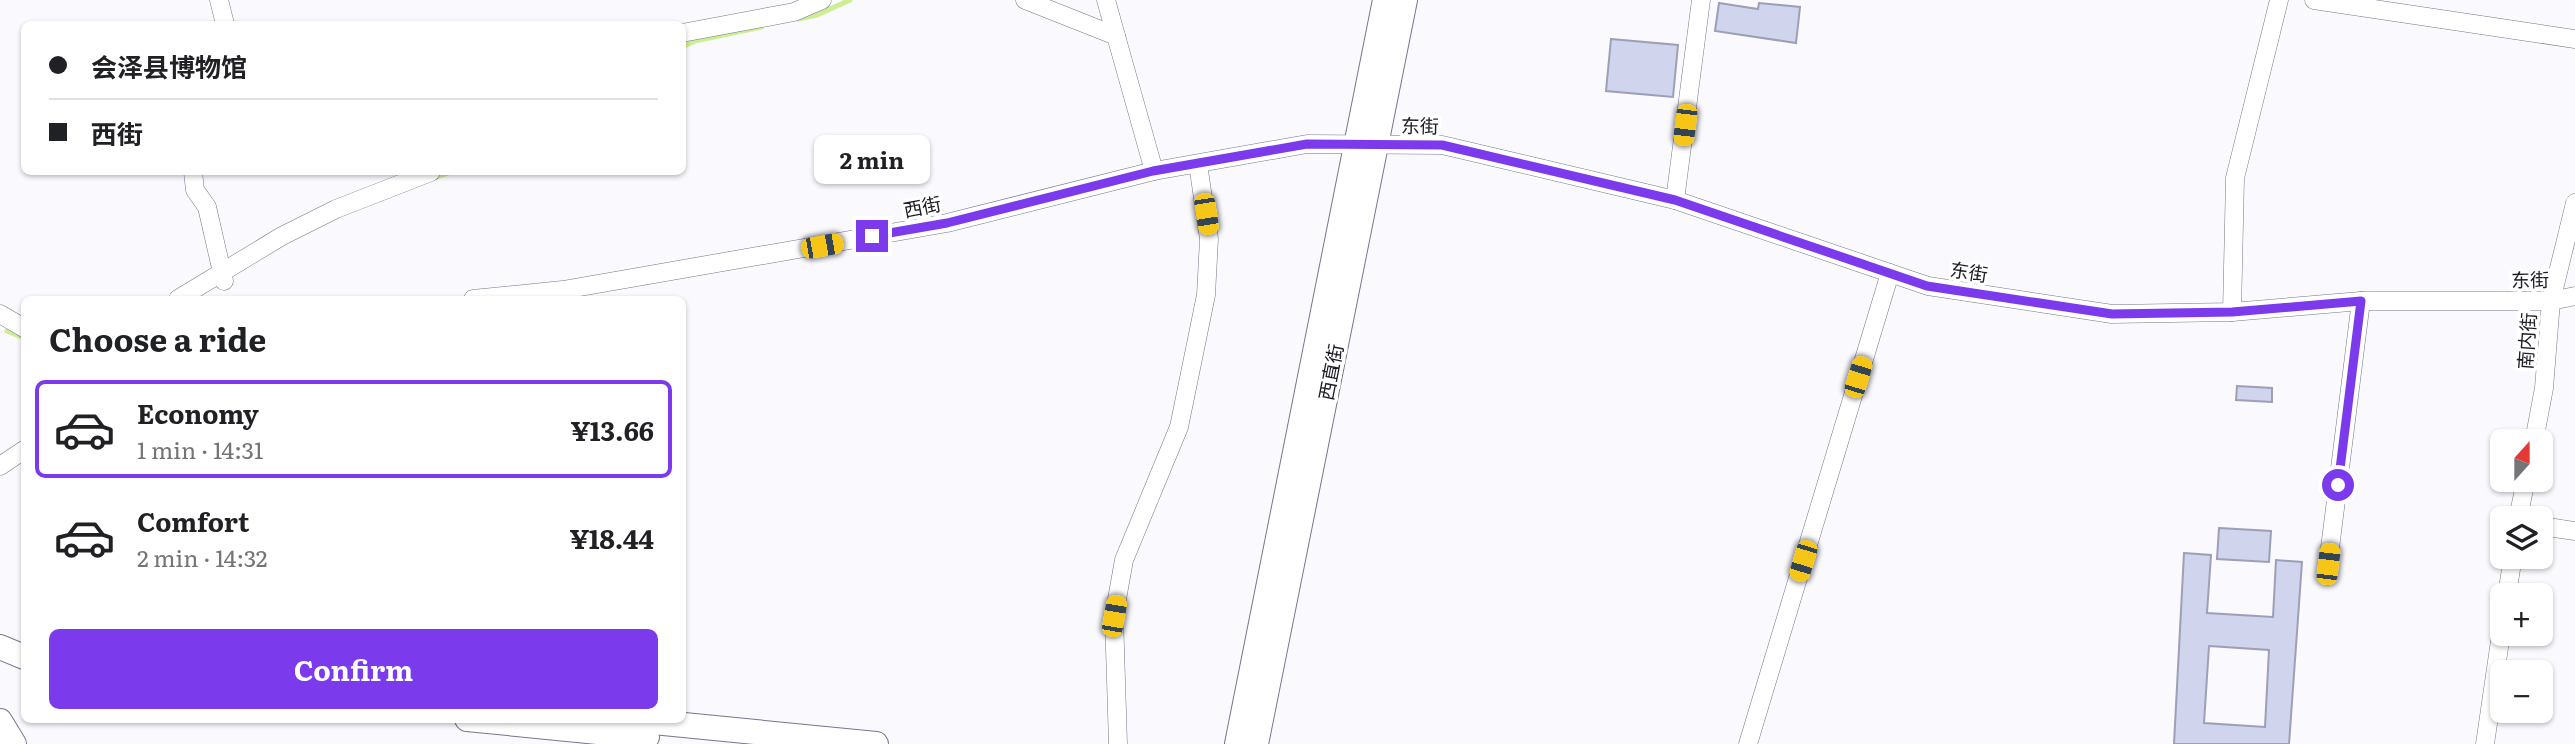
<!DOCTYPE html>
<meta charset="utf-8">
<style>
:root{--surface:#fff;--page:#f2f2f2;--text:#202124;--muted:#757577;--line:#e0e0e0;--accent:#7c3aed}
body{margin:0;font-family:Literata,"Noto Sans SC",serif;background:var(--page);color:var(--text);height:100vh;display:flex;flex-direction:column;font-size:26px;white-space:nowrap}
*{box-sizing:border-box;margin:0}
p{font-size:23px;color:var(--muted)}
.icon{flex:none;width:38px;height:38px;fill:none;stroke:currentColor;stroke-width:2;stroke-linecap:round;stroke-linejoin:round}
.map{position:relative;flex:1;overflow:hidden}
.drawer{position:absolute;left:21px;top:296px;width:665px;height:427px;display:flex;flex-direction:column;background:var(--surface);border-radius:10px;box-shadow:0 2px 5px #0004}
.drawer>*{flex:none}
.banner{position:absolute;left:21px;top:21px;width:665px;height:154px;border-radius:10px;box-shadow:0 2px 5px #0004;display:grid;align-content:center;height:154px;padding:0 28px;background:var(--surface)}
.needle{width:46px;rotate:21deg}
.controls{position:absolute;left:2490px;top:429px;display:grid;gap:14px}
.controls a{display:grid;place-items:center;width:63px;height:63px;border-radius:10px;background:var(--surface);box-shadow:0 2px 5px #0004;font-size:35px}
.end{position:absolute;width:32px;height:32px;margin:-16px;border:9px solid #7c3aed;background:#fff;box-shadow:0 0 0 4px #fff}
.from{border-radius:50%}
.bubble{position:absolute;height:49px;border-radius:10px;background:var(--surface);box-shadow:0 2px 5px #0004;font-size:23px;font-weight:700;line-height:49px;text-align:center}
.car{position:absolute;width:21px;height:42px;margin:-21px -10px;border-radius:9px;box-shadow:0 0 5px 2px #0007;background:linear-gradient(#f5c518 24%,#345 0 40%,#f5c518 0 76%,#345 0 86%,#f5c518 0)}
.banner b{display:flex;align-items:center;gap:24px;height:66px;font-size:26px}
.banner b+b{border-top:2px solid var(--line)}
.banner i{width:18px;height:18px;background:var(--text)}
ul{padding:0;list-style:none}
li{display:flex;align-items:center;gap:21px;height:98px;margin:0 14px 10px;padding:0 14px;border:4px solid transparent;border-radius:10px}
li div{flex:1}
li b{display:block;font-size:26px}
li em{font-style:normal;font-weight:700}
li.current{border-color:var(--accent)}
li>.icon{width:63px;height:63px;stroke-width:1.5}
h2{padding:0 28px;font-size:32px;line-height:84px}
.primary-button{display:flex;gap:14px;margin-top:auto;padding:14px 28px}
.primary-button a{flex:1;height:80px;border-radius:10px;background:var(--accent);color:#fff;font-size:28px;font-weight:700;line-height:80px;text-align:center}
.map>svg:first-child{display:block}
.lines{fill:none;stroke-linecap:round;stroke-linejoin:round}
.stream{stroke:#cdee91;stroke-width:5}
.building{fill:#d1d4ed;stroke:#9c9fb6;stroke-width:2;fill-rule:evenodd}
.street-casing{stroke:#75778e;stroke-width:19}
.secondary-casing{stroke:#75778e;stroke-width:26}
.street{stroke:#fff;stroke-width:18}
.secondary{stroke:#fff;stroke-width:24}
.route{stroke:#7c3aed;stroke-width:9}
.labels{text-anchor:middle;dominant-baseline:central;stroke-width:7;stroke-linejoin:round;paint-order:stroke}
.street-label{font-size:19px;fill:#1b1c25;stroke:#fff}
</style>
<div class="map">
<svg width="2575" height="744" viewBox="0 0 2575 744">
<rect width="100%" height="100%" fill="#f9f9fe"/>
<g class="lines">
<g class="stream">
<path d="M 798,19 L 817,15 L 850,0"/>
<path d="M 682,47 L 695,41 L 761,27"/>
<path d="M 434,178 L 451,172"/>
<path d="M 7,331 L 24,338"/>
</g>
</g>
<g class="building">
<path d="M 1719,3 L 1758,9 L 1759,3 L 1800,7 L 1796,43 L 1715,31 Z"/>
<path d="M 1611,39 L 1678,45 L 1673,97 L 1606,91 Z"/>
<path d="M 2237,386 L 2272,388 L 2272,402 L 2236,400 Z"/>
<path d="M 2219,528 L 2271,531 L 2269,562 L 2217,559 Z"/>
<path d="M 2184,553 L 2211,555 L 2207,613 L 2273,617 L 2276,560 L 2302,562 L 2289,744 L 2174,744 ZM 2209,646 L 2269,650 L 2265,727 L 2204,723 Z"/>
</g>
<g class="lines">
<defs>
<g id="street">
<path d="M 219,0 L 225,24"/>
<path d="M 1025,0 L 1116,36 L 1154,171"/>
<path d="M 1106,0 L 1116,36"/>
<path d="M 2314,0 L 2575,39"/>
<path d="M 682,33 L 794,12 L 822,0"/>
<path d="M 193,172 L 195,190 L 207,207 L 224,281"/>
<path d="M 1675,200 L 1701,0"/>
<path d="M 178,299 L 282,236 L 336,209 L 431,172"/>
<path d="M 473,299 L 563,290 L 947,223 L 1154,171 L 1307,144 L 1442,145 L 1675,200 L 1928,286 L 2112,314 L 2232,312 L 2361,301 L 2551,301 L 2575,296"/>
<path d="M 2232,312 L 2235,178 L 2279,0"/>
<path d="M 0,314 L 24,328"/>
<path d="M 2534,441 L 2544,388 L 2551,301 L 2575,203"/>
<path d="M 0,466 L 24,450"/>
<path d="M 2518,518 L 2526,480"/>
<path d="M 2541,526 L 2575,531"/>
<path d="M 2328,564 L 2361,301"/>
<path d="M 2507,595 L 2513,556"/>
<path d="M 1118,744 L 1114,616 L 1124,560 L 1179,427 L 1206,295 L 1209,239 L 1198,164"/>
<path d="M 1748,744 L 1890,273"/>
<path d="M 2485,744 L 2502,627"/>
</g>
<g id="secondary">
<path d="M 0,647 L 24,657"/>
<path d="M 467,719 L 647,737"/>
<path d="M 623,719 L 876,744"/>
<path d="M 0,721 L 14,744"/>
<path d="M 1237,744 L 1385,0"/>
<path d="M 1256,744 L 1405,0"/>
</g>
</defs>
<use href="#street" class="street-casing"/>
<use href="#secondary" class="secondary-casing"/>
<use href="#street" class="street"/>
<use href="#secondary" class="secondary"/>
</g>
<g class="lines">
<path class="route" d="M 872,236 L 947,223 L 1153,171 L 1307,144 L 1442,145 L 1675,200 L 1927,286 L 2112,314 L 2232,312 L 2361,301 L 2338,485"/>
</g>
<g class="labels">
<g class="street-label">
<text transform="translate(1420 125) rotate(1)">东街</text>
<text transform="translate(922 206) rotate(-11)">西街</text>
<text transform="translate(1969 271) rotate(9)">东街</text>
<text transform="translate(2530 279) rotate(-1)">东街</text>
<text transform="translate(2526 341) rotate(-86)">南内街</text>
<text transform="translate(1330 372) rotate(-79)">西直街</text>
</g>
</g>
</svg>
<div class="controls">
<a><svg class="needle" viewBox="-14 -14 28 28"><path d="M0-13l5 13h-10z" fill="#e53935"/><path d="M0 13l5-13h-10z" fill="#757577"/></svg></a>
<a><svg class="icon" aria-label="layers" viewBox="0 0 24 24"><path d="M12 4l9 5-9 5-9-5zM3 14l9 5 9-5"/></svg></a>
<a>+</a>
<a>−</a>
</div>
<i class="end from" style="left:2338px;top:485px"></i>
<i class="end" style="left:872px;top:236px"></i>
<div class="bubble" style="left:814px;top:135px;width:116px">2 min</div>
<i class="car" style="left:1685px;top:125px;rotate:187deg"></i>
<i class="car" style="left:1206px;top:214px;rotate:171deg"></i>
<i class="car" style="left:822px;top:246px;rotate:80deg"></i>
<i class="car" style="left:1858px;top:377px;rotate:17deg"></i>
<i class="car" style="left:1803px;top:561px;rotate:197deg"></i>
<i class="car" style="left:2328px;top:564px;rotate:7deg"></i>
<i class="car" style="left:1114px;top:616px;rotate:10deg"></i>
<div class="banner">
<b><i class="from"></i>会泽县博物馆</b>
<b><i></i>西街</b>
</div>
<section class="drawer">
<h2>Choose a ride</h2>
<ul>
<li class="current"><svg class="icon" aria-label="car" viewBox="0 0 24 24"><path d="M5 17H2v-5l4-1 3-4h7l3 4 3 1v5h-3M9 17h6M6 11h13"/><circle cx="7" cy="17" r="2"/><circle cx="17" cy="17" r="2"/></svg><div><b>Economy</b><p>1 min · 14:31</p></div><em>¥13.66</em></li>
<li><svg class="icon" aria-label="car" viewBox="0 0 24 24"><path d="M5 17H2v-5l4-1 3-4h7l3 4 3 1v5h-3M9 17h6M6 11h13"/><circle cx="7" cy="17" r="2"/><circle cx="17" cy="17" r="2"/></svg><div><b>Comfort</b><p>2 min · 14:32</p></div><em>¥18.44</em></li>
</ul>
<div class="primary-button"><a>Confirm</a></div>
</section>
</div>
